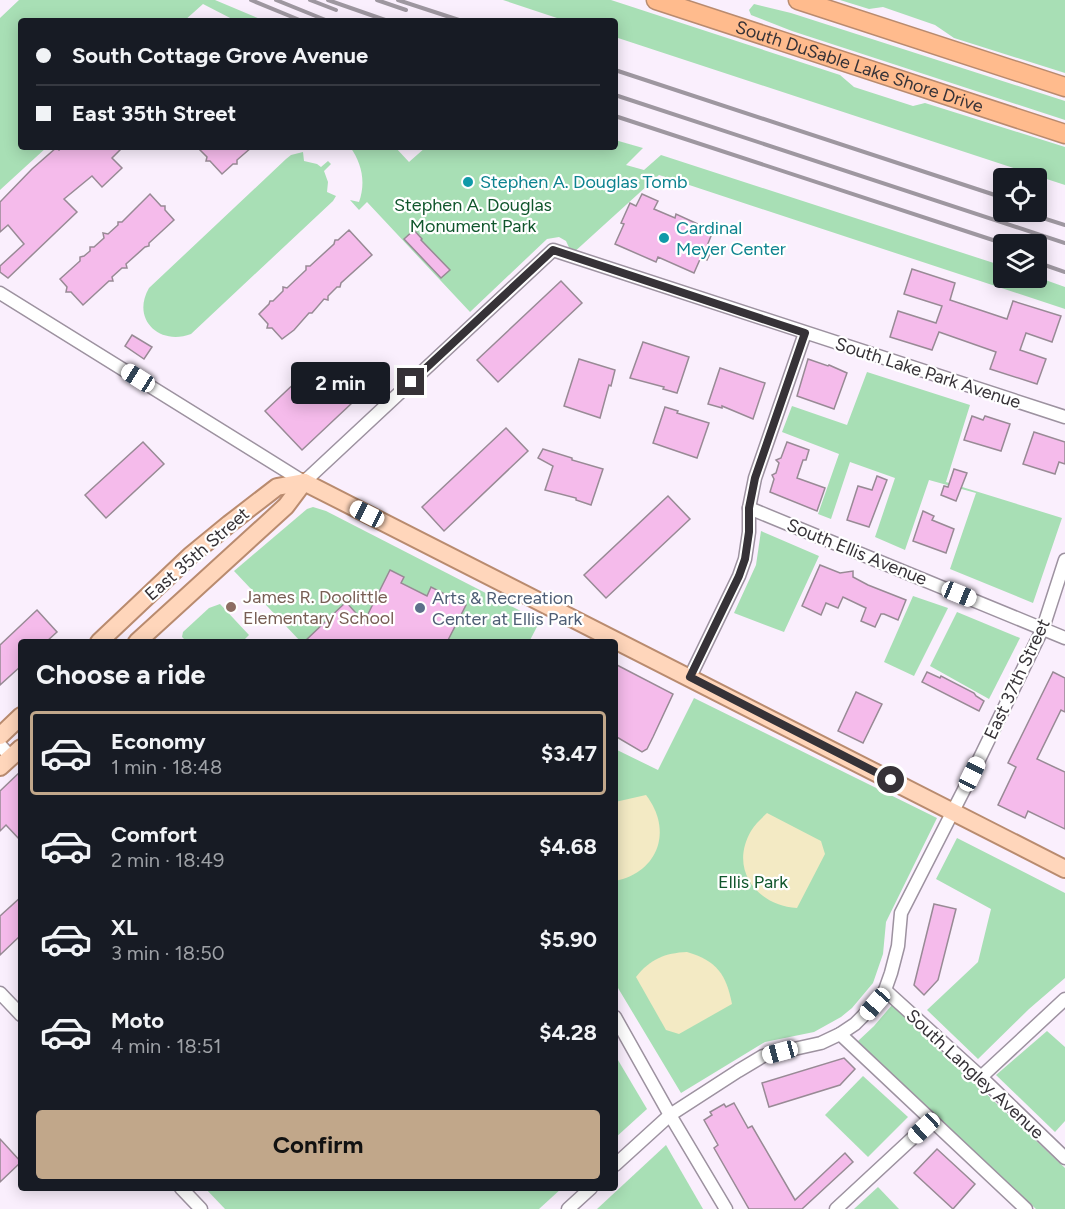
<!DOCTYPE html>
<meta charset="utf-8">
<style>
:root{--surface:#171b24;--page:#20242c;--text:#f1f3f6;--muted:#9ea1a6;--line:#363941;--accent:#c1a78a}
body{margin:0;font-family:Figtree,sans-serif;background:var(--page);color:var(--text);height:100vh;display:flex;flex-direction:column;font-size:22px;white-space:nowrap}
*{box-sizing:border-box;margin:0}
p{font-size:20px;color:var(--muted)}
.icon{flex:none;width:33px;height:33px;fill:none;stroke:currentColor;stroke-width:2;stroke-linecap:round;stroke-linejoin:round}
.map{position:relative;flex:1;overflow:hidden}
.drawer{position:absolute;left:18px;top:639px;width:600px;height:552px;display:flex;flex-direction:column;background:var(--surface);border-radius:6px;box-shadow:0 3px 15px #0003}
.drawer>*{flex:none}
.banner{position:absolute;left:18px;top:18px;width:600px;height:132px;border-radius:6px;box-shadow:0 3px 15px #0003;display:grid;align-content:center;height:132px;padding:0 18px;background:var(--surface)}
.fabs{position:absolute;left:993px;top:168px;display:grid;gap:12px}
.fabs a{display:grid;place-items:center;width:54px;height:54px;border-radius:6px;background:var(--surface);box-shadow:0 3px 15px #0003;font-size:30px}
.end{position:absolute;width:27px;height:27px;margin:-14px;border:8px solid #363237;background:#fff;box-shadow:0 0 0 3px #fff}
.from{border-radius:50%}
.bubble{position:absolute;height:42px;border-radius:6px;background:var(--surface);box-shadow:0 3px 15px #0003;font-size:20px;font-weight:700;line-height:42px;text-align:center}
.car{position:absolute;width:18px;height:36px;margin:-18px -9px;border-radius:8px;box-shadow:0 0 4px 2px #0007;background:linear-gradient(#fff 24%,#345 0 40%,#fff 0 76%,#345 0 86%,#fff 0)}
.banner b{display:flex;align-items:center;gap:21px;height:57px;font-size:22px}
.banner b+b{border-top:2px solid var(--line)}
.banner i{width:15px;height:15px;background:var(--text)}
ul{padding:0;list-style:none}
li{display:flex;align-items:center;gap:18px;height:84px;margin:0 12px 9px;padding:0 6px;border:3px solid transparent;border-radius:6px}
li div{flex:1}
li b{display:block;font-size:22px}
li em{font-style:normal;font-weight:700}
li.current{border-color:var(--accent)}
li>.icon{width:54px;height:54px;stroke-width:1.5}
h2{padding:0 18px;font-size:27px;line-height:72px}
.cta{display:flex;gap:12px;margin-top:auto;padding:12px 18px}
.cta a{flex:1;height:69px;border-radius:6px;background:var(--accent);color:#111;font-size:24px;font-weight:700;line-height:69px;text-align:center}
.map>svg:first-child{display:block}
.green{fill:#a8dfb5}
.sand{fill:#f3eac4}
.building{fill:#f5bbeb;stroke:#988a95;stroke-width:1.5}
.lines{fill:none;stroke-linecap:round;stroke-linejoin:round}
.minor-casing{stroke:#9d92a0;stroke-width:15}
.major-casing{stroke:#b98b6f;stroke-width:20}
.highway-casing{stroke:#b98b6f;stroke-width:21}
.minor{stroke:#fff;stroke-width:12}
.major{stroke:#ffd6bb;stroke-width:16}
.highway{stroke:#ffbb8d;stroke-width:18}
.rail{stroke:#9e97a0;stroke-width:4}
.route{stroke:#363237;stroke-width:8}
.culture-dot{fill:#0f9aa8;stroke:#fff;stroke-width:2}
.education-dot{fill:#8d6e63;stroke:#fff;stroke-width:2}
.service-dot{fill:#5c6f8a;stroke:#fff;stroke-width:2}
.labels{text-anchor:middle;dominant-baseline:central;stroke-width:4.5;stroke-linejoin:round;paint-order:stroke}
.street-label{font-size:18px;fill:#363237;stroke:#fff}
.culture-label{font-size:18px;fill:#0d838f;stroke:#fff;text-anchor:start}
.park-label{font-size:18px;fill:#10562c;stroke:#fff}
.education-label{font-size:18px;fill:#785e54;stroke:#fff;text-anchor:start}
.service-label{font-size:18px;fill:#4e5e75;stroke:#fff;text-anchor:start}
</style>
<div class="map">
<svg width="1065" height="1209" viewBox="0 0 1065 1209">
<rect width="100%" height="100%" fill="#faeffd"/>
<g class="green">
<path d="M 19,0 L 215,0 L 265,21 L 236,21 L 203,4 L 184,21 L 21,21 L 21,147 L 47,147 L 0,190 L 0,18 Z"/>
<path d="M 503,0 L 611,0 L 840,75 L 854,87 L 913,106 L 925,103 L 1065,147 L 1065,185 L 615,37 L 615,21 L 566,21 Z"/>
<path d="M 840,0 L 1065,0 L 1065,73 L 954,38 L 935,25 L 883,7 L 869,9 Z"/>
<path d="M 754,4 L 791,13 L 1065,101 L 1065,120 L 792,31 L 751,15 L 749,10 Z"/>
<path d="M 615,140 L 643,148 L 626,165 L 644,170 L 661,155 L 1003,266 L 1004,278 L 1037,277 L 1065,287 L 1065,309 L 659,175 L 572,254 L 566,241 L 559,237 L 547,239 L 470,312 L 367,202 L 359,210 L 350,200 L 359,202 C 366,183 362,163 350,147 L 395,147 L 409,162 L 426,147 L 615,147 Z"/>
<path d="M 303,152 L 304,161 L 317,164 L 321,167 L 328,161 L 331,164 L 324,171 L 328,182 L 327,192 L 336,196 L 333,201 L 191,334 C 159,346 131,319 149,288 L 286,159 L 291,155 Z"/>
<path d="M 867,372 L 970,405 L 946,482 L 1062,518 L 1033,603 L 950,569 L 976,493 L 929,480 L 905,550 L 875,537 L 895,478 L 850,462 L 831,519 L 818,514 L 839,454 L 782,432 L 792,406 L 847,425 Z"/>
<path d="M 313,507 L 326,511 L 540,621 L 529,642 L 301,642 L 234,571 L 307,509 Z"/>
<path d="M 761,531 L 819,556 L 784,632 L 734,613 L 756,565 Z"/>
<path d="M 913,596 L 948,608 L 914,676 L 884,662 Z"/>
<path d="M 220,604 L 249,635 L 242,642 L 187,642 L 182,637 L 183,632 L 209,608 Z"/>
<path d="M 957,612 L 1020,638 L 989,699 L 930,666 Z"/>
<path d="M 694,698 L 937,818 L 886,922 L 883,954 L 873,983 L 852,1008 L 841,1017 L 814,1032 L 765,1042 L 681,1093 L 615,983 L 615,749 L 658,770 Z"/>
<path d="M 957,838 L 1065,893 L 1065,978 L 1029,1009 L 978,1059 L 927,1010 L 978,962 L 991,909 L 936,879 Z"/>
<path d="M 892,1005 L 1065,1168 L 1065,1209 L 1036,1209 L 857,1042 L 874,1026 Z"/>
<path d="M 1047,1031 L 1065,1047 L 1065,1121 L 1055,1132 L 996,1075 Z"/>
<path d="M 615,1055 L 647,1109 L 615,1138 Z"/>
<path d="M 863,1076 L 908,1117 L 868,1157 L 825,1115 Z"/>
<path d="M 666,1145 L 703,1209 L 597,1209 Z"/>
<path d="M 878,1187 L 899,1209 L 854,1209 Z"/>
<path d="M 205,1188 L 562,1188 L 539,1209 L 225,1209 Z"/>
</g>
<g class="sand">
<path d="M 646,795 C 673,830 659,872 615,881 L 615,802 Z"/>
<path d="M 767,813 L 821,841 L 825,854 L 797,908 C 756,905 729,869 751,831 C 755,824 762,818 767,813 Z"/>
<path d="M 687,952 C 717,961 726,974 732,1004 L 679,1034 L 666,1030 L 636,977 C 650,959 665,953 687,952 Z"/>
</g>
<g class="building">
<path d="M 62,147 L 123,147 L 112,158 L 122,168 L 102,187 L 92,176 L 64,199 L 77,212 L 8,278 L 0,272 L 0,266 L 24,244 L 8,225 L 0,232 L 0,202 L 32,169 L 56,148 L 59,150 Z"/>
<path d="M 197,147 L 252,147 L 237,160 L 237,164 L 233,164 L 222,174 L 210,161 L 206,161 L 207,157 Z"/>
<path d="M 150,194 L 161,206 L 165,206 L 165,210 L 174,220 L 149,243 L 149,246 L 145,247 L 126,264 L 127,268 L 122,268 L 112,277 L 113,281 L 109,281 L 83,305 L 71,292 L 66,292 L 67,287 L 60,279 L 80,261 L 80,257 L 84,256 L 90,251 L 90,247 L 94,247 L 104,238 L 103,233 L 108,234 L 118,225 L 118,222 L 122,222 Z"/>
<path d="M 642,194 L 658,201 L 654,209 L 675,218 L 676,214 L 713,231 L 707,246 L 712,249 L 707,260 L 701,257 L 694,273 L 658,257 L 656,262 L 615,244 L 624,224 L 621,223 L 630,203 L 636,206 Z"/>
<path d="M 349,230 L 372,255 L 341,283 L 340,287 L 337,287 L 328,296 L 328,300 L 324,299 L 312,313 L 309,313 L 294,330 L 282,339 L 272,328 L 267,328 L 268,324 L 259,314 L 269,304 L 270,301 L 273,301 L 283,291 L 283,287 L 287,288 L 306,270 L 306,266 L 310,266 L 334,244 L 335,240 L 338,240 Z"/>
<path d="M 414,230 L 422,239 L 421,240 L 450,270 L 441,278 L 404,239 Z"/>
<path d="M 912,269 L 955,283 L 950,300 L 1007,319 L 1013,301 L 1061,316 L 1052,342 L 1026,333 L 1020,350 L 1046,359 L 1037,384 L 990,369 L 996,352 L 939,332 L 932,350 L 890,337 L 898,311 L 936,323 L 942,306 L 904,294 Z"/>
<path d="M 561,281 L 582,303 L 498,382 L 477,360 Z"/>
<path d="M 132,335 L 152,347 L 144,359 L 125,346 Z"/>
<path d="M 643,342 L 689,357 L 677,393 L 663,389 L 664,387 L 630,378 Z"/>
<path d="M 579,359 L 615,370 L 611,386 L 609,385 L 600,418 L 564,406 Z"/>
<path d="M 808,359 L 828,366 L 829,365 L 847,373 L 834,409 L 797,396 Z"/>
<path d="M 316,363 L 345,391 L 343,393 L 352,403 L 302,450 L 265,411 Z"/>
<path d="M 720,368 L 765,383 L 753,419 L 722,406 L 722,408 L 708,404 Z"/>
<path d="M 665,407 L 678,411 L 677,413 L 709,423 L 697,458 L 653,443 Z"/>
<path d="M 972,416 L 983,420 L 985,416 L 1010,424 L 1001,451 L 964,440 Z"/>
<path d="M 506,428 L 528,451 L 444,531 L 422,507 Z"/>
<path d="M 1034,432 L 1065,442 L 1065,464 L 1059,462 L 1055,474 L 1023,464 Z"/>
<path d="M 143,442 L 164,464 L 106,518 L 85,495 Z"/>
<path d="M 787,442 L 809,450 L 806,460 L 803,460 L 797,478 L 825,488 L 817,511 L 770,492 L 774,479 L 772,475 L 776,473 L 779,463 L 776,460 L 781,458 Z"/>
<path d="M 543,449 L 572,458 L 572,460 L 603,469 L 591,505 L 576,500 L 576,498 L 545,490 L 553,466 L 538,458 Z"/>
<path d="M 954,469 L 967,473 L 956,501 L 941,495 L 944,486 L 948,487 Z"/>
<path d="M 877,476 L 887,480 L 869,527 L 847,520 L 858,486 L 872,490 Z"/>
<path d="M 668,496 L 690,519 L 606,598 L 584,575 Z"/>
<path d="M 923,511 L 934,516 L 932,520 L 954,529 L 946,553 L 913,541 Z"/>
<path d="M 820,565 L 840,573 L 853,571 L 853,577 L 868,585 L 906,600 L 898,620 L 884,614 L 881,614 L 875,627 L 861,621 L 866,608 L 843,597 L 838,608 L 826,603 L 821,615 L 802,606 Z"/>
<path d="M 390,570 L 404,577 L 401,583 L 427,596 L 431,587 L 466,605 L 447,642 L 304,642 L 346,602 L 364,622 Z"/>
<path d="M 37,610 L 57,632 L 46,642 L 21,642 L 21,666 L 0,685 L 0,645 Z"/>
<path d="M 615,664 L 673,694 L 653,737 L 647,749 L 642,752 L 615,736 Z"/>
<path d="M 927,672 L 940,678 L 941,676 L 974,693 L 976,696 L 984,701 L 979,711 L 922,682 Z"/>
<path d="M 1053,672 L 1065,678 L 1065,712 L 1061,710 L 1037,759 L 1065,772 L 1065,829 L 1028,811 L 1025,818 L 998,805 L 1016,767 L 1008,763 Z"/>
<path d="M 856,692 L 882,704 L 863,743 L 838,731 Z"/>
<path d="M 21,771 L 21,841 L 6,825 L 0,831 L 0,791 Z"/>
<path d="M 21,897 L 21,935 L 0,955 L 0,916 Z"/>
<path d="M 934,904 L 956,909 L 938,980 L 924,995 L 914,985 Z"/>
<path d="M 844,1058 L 855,1069 L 840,1085 L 769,1107 L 762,1083 Z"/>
<path d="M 734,1103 L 748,1128 L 752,1126 L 795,1200 L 845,1153 L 853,1162 L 802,1209 L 749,1209 L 714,1148 L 718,1145 L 704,1120 L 712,1115 L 710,1112 L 724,1104 L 726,1107 Z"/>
<path d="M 0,1139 L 21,1162 L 0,1182 Z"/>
<path d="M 937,1149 L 975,1184 L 953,1209 L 914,1173 Z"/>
</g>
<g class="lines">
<defs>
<g id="minor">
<path d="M 0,293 L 304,482 L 553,250 L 1065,417"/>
<path d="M 749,508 L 1065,638"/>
<path d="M 690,677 L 739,576 L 745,559 L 749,532 L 749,508 L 755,478 L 805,333"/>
<path d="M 0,745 L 11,757"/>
<path d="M 885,990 L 981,1077 L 1065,1158"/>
<path d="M 0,993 L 21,1015"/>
<path d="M 615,1017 L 670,1115 L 726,1209"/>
<path d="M 840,1034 L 1026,1209"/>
<path d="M 981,1077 L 1065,999"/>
<path d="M 615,1165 L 670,1115 L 738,1071 L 763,1056 L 821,1043 L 840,1034 L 855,1024 L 875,1004 L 885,990 L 891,973 L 898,946 L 901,913 L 972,774 L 1043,628 L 1065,560"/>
<path d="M 181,1188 L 201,1209"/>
<path d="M 568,1209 L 591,1188"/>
<path d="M 836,1209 L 931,1121"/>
</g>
<g id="major">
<path d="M 304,482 L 1065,869"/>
<path d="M 99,642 L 190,556 L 229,524 L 277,487 L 304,482"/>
<path d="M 137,642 L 286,506 L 304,482"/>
<path d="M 0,736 L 21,716"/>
<path d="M 0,767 L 21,748"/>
</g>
<g id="highway">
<path id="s1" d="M 656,0 L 1065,134"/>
<path d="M 798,0 L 1065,87"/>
</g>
</defs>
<use href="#minor" class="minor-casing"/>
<use href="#major" class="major-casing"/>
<use href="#highway" class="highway-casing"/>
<use href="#minor" class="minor"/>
<use href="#major" class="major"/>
<use href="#highway" class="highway"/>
<g class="rail">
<path d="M 251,0 L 302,21"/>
<path d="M 276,0 L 328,21"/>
<path d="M 310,0 L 336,10"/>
<path d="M 328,0 L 388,21"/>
<path d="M 377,0 L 406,10"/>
<path d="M 398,0 L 462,21"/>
<path d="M 615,70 L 1004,198"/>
<path d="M 615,95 L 1065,243"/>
<path d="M 615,116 L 1005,244"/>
<path d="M 1024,212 L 1065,225"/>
<path d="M 1036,262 L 1065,272"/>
</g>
</g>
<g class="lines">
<path class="route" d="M 411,382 L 553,250 L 805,333 L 755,478 L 749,508 L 749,532 L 745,559 L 739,576 L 690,677 L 891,780"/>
</g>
<g class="culture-dot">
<circle cx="468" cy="182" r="6"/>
<circle cx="664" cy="238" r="6"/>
</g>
<circle class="education-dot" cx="231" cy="607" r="6"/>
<circle class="service-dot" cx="420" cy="608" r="6"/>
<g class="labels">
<g class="street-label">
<text stroke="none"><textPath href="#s1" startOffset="214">South DuSable Lake Shore Drive</textPath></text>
<text transform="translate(928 373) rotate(18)">South Lake Park Avenue</text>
<text transform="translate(857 552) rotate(22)">South Ellis Avenue</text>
<text transform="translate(197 554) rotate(-41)">East 35th Street</text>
<text transform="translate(1017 679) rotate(-65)">East 37th Street</text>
<text transform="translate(975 1074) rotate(43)">South Langley Avenue</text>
</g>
<g class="culture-label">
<text x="480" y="182">Stephen A. Douglas Tomb</text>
<text x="676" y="228">Cardinal<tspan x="676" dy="21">Meyer Center</tspan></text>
</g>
<g class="park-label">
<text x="473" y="205">Stephen A. Douglas<tspan x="473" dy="21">Monument Park</tspan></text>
<text x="753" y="882">Ellis Park</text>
</g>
<g class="education-label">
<text x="243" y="597">James R. Doolittle<tspan x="243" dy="21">Elementary School</tspan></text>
</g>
<g class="service-label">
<text x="432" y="598">Arts &amp; Recreation<tspan x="432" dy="21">Center at Ellis Park</tspan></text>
</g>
</g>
</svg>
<div class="fabs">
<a><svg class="icon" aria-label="locate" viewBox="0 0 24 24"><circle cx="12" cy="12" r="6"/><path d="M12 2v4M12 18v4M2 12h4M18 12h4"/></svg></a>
<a><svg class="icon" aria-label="layers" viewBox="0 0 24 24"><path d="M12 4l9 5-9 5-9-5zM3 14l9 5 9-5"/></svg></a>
</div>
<i class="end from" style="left:891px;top:780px"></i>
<i class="end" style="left:411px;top:382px"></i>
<div class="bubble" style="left:291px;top:362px;width:99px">2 min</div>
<i class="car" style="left:138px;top:378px;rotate:302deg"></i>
<i class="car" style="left:367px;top:514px;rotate:297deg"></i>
<i class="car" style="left:959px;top:594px;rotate:112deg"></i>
<i class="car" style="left:972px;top:774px;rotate:26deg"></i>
<i class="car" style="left:875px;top:1004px;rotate:221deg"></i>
<i class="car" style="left:780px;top:1052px;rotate:255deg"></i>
<i class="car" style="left:924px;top:1128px;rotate:227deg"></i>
<div class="banner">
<b><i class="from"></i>South Cottage Grove Avenue</b>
<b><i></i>East 35th Street</b>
</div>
<section class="drawer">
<h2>Choose a ride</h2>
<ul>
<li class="current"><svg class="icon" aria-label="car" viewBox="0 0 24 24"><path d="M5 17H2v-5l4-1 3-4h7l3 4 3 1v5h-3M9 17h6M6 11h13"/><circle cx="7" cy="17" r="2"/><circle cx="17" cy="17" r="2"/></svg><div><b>Economy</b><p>1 min · 18:48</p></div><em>$3.47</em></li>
<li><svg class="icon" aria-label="car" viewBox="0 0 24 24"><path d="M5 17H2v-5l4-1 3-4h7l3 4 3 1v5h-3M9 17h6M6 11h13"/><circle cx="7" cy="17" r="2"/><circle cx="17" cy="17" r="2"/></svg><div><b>Comfort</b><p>2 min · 18:49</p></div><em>$4.68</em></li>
<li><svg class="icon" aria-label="car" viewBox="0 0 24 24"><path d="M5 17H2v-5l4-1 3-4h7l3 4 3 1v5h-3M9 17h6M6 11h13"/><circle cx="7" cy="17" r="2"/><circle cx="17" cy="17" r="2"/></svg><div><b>XL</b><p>3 min · 18:50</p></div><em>$5.90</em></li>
<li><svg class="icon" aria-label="car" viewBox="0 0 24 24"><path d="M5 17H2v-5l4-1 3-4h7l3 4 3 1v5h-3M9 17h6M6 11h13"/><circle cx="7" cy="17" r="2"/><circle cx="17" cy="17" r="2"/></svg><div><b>Moto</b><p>4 min · 18:51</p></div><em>$4.28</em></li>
</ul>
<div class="cta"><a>Confirm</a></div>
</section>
</div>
